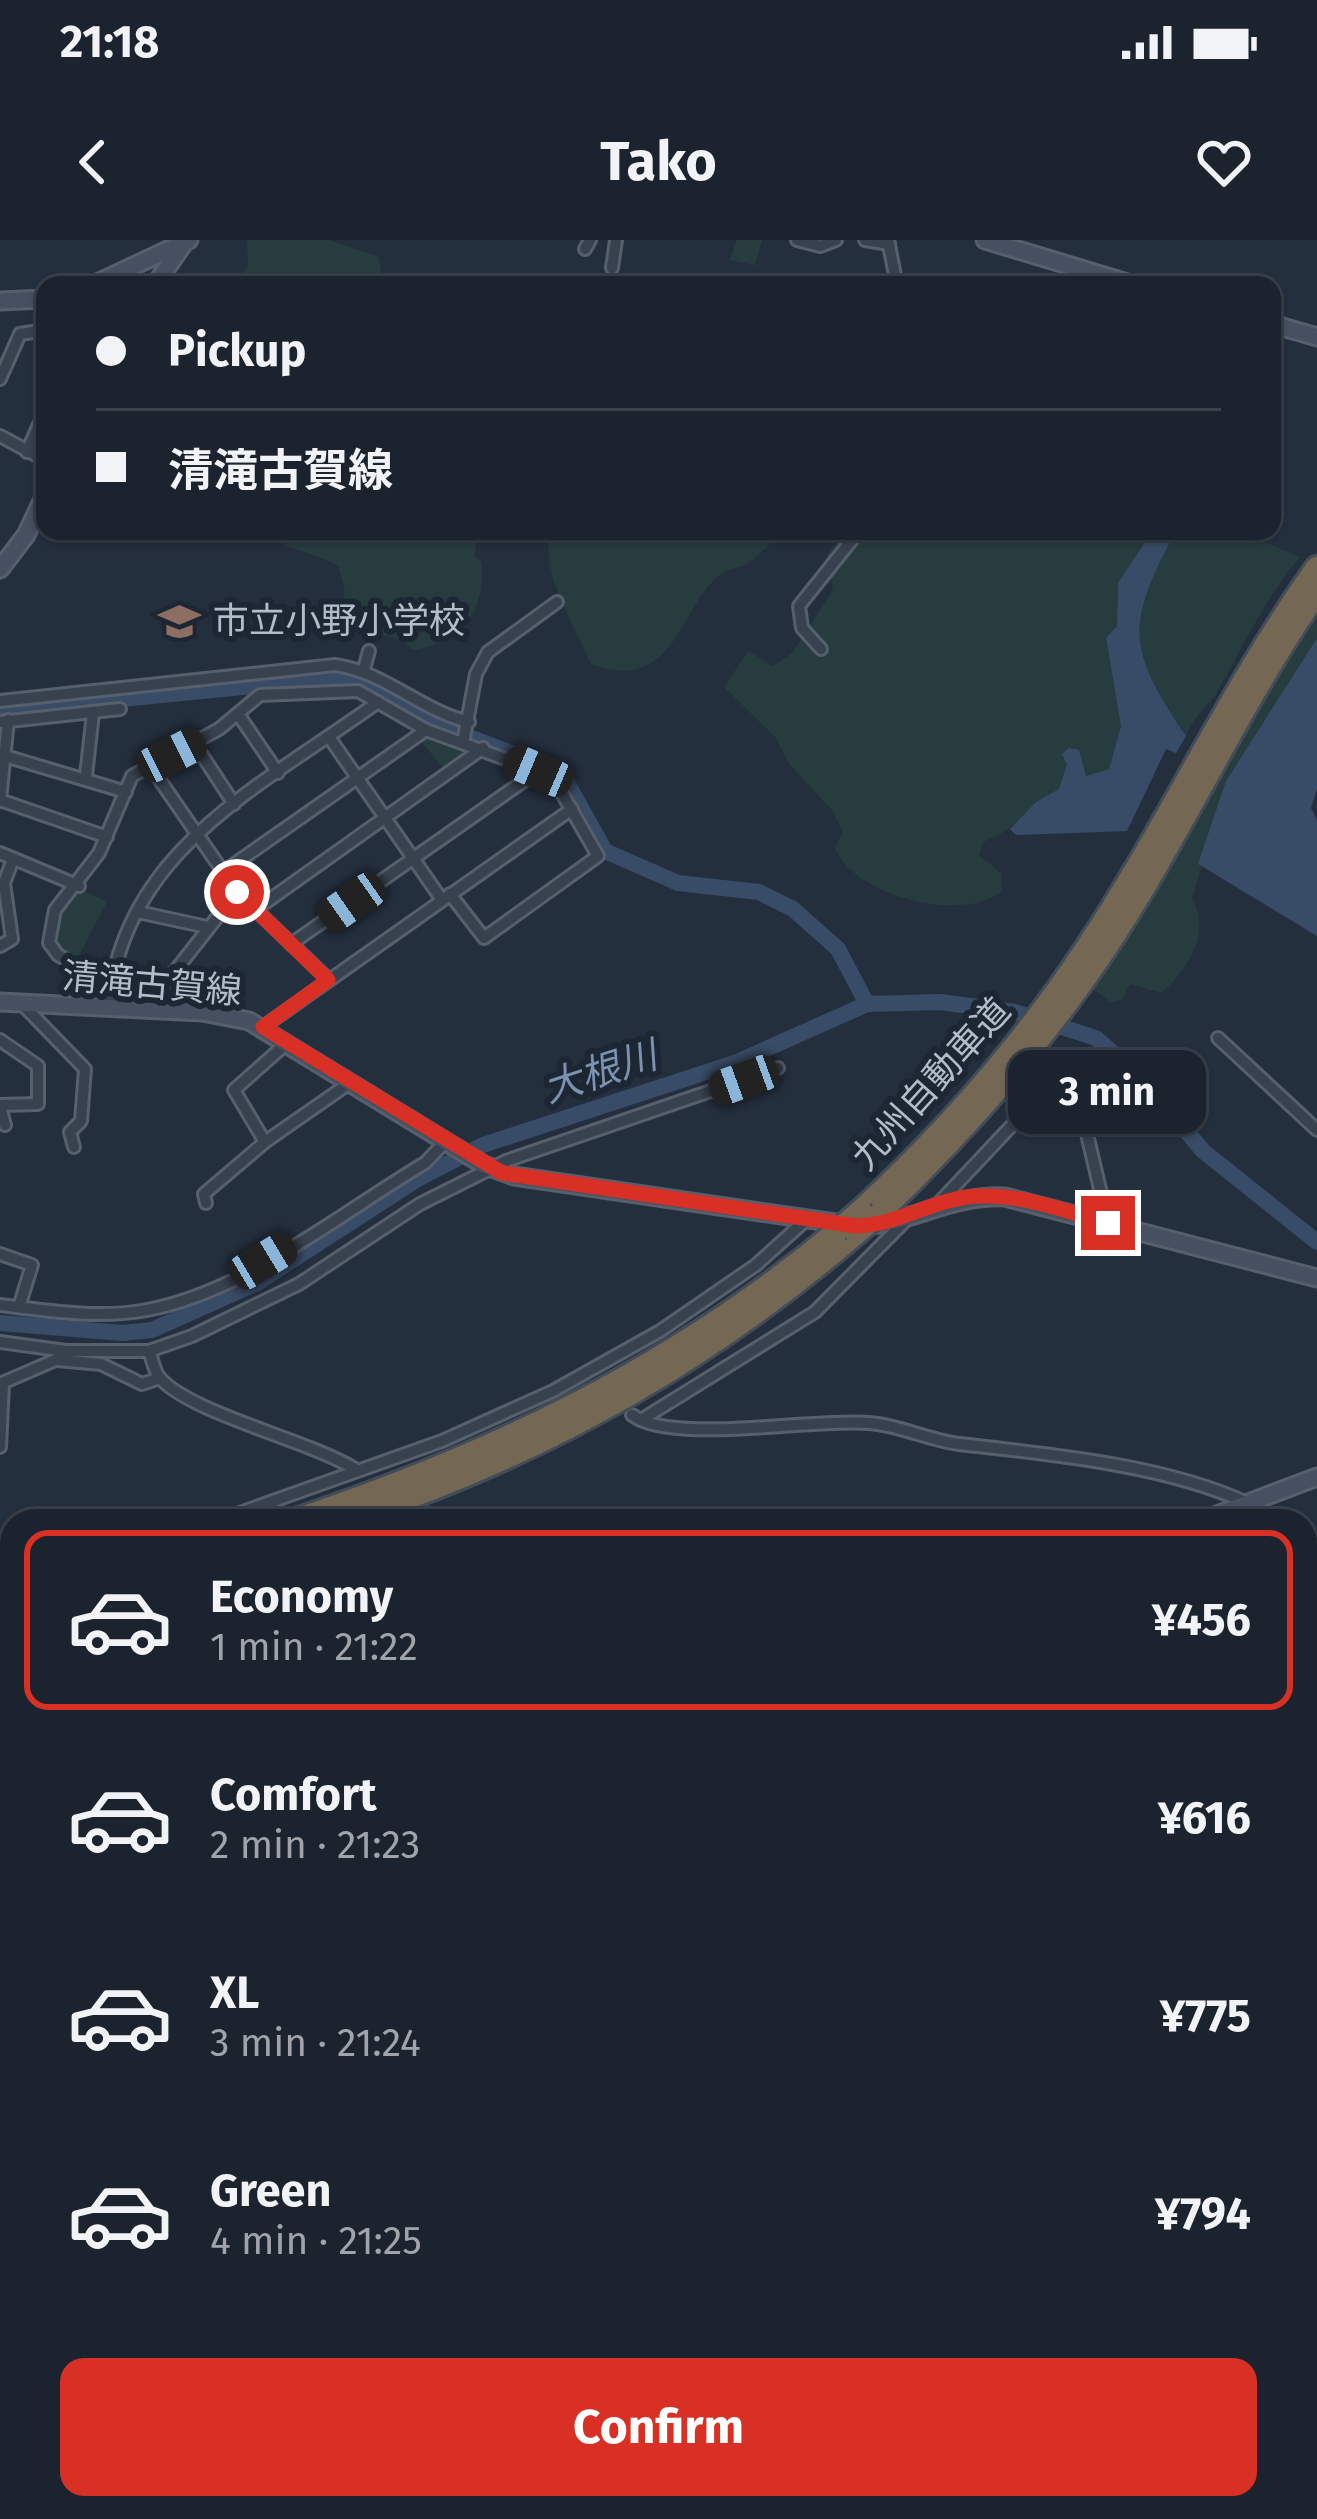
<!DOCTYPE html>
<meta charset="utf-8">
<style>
:root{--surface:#1b232e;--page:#282f3a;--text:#f1f3f6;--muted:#a0a4aa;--line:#39404a;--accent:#d93025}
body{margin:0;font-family:"Fira Sans","Noto Sans JP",sans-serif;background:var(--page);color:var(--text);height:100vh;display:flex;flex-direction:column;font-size:45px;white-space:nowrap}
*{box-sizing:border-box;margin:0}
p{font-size:39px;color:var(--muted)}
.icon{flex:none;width:66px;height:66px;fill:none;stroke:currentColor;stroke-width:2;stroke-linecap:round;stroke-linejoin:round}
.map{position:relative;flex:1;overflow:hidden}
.details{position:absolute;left:0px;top:1269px;width:1317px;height:1011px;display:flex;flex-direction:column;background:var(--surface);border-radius:36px 36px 0 0;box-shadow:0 3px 9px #0004,0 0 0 3px var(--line)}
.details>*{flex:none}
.banner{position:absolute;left:36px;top:36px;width:1245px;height:264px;border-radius:24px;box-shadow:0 3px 9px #0004,0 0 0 3px var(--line);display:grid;align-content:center;height:264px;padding:0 60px;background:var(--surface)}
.end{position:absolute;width:54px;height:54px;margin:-27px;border:15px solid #d93025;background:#fff;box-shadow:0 0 0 6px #fff}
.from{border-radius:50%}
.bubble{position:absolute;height:84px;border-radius:24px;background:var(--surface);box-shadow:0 3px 9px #0004,0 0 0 3px var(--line);font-size:39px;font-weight:700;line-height:84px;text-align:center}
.car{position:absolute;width:36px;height:72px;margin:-36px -18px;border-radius:15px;box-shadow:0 0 9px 3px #0007;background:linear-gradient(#222 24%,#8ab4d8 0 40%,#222 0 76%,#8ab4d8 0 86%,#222 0)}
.banner b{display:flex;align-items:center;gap:42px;height:114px;font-size:45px}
.banner b+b{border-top:3px solid var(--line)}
.banner i{width:30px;height:30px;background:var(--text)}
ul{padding:21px 0 0;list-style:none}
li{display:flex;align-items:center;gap:36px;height:180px;margin:0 24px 18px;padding:0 36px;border:6px solid transparent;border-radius:24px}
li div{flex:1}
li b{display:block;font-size:45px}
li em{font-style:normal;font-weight:700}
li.active{border-color:var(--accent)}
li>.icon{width:108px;height:108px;stroke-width:1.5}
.button{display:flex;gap:24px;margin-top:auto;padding:24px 60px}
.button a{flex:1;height:138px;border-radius:24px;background:var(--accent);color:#fff;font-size:48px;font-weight:700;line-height:138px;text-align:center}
.status{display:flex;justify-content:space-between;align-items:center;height:84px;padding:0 60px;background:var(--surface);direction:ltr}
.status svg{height:33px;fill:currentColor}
header{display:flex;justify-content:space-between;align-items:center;height:156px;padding:0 60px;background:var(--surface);font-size:54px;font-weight:700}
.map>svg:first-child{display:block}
.green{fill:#263c3f}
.water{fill:#394c67}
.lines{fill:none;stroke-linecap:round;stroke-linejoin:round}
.stream{stroke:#394c67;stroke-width:3}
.river{stroke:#394c67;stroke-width:16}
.street-casing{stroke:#565f6c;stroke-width:16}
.secondary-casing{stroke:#565f6c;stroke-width:21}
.highway-casing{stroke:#434c59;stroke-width:27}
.street{stroke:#38414e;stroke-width:10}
.secondary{stroke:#465061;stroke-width:15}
.highway{stroke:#746855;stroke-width:21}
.highway-bridge-casing{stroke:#434c59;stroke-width:27;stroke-linecap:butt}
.highway-bridge{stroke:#746855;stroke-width:21}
.route{stroke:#d93025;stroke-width:15}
.labels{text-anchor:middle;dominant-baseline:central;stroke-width:12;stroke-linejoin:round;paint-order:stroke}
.poi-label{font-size:36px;fill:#b4bcc9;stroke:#1d2633;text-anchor:start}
.street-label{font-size:36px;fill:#b4bcc9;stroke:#1d2633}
.water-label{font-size:39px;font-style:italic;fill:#7c92b1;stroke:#1d2633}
</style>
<div class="status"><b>21:18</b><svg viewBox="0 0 49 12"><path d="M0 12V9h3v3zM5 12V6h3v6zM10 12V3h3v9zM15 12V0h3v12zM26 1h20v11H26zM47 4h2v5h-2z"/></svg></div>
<header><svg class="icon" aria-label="back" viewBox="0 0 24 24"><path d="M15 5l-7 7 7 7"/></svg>Tako<svg class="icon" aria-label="heart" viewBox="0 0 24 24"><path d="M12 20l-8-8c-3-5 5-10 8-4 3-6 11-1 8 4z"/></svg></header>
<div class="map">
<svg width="1317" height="2279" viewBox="0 0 1317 2279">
<rect width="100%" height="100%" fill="#242f3e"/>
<g class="green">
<path d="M 247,0 L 329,0 L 379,17 L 383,45 L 229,45 L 248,27 Z"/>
<path d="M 737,0 L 762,0 L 755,25 L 730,20 Z"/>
<path d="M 262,291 L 477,291 L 475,317 L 482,322 C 485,372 463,402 413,410 L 401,400 L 376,393 L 363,401 L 365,389 L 340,371 L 345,352 L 339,327 C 314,310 285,312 262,291 Z"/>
<path d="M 551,291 L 786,291 C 773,301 762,312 750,322 C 743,328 733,327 724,332 C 676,364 680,455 591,424 C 576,387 538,331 551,291 Z"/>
<path d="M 845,291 L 1152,291 L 1118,343 L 1117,386 L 1106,398 L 1121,486 L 1109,529 L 1086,536 L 1067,524 L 1059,550 C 1030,565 1015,591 983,602 L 979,615 L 1001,633 L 1002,651 C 964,684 852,656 835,607 L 843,592 L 833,571 L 789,524 L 776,498 L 724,447 L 748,411 L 773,426 L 792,413 L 833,350 L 827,315 Z"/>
<path d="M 1176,291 L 1238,291 L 1300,317 C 1263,362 1245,403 1217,452 C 1207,470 1197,470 1186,496 C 1127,409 1125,385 1176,291 Z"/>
<path d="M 1317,374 L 1317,398 L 1226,541 L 1192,659 C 1212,692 1187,731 1161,753 L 1130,744 L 1123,759 L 1111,762 L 1091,748 C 1172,627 1233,493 1317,374 Z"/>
<path d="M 426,494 L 474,508 L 445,531 L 419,498 Z"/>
<path d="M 81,650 L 107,662 L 76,721 C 37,699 54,674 81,650 Z"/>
<path d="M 1305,1334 L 1317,1341 L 1317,1743 L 1305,1740 Z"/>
<path d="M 1305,2199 L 1317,2211 L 1317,2279 L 578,2279 L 566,2268 L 952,2268 L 954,2273 L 1305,2268 Z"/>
<path d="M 261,2268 L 473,2268 L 484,2279 L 242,2279 Z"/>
</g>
<g class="water">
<path d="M 1152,291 L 1176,291 C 1125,385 1127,409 1186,496 L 1176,513 L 1166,509 L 1127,591 L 1016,595 L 1010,589 L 1036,562 L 1059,549 L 1067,524 L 1062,514 L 1069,508 L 1079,510 L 1086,536 L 1109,529 L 1121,486 L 1106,398 L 1117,386 L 1118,343 Z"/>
<path d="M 1317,398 L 1317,549 L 1311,568 L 1317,580 L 1317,696 L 1198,624 L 1226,541 Z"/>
<path d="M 0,1500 L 12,1521 L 12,1668 L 0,1666 Z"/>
</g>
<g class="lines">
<path class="stream" d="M 1305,2122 L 1317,2130"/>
<g class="river">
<path d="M 0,471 L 335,438 L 379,450 L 445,488 L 561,532 L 605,611 L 678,643 L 759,652 L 793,669 L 838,709 L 867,764"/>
<path d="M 0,1083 L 123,1093 L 152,1090 L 257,1043 L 416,940 L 483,905 L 737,822 L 867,764 L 940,762 L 1015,772 L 1096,798 L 1145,842 L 1203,911 L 1317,1002"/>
</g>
<defs>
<g id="street">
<path d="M 797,0 L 820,6 L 836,0"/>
<path d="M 865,0 L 889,4"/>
<path d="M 888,0 L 897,45"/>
<path d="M 585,9 L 590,0"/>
<path d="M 612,28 L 616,0"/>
<path d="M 0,139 L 20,94 L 45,90"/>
<path d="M 0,196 L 45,220"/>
<path d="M 27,212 L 45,171"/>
<path d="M 821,409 L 802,388 L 799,366 L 859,291"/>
<path d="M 364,429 L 369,411"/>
<path d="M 0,461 L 335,425 C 385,432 420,470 469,482"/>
<path d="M 238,474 L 278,533"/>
<path d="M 0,482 L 120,469"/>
<path d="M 329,497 L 442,660"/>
<path d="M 194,503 L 234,564"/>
<path d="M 463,503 L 476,434 L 488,412 L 557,362"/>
<path d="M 5,516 L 126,552"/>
<path d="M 150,526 L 237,652 L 329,740"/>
<path d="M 86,536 L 93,473"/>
<path d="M 0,560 L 107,597"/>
<path d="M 0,561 L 8,480"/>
<path d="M 0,613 L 79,646"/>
<path d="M 223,632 L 426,490"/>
<path d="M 255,670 L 483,508"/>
<path d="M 138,672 L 207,687"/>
<path d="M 291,704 L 538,531"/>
<path d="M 0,706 L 12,699 L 4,643 L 13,619"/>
<path d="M 111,745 L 58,715 L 49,703 L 55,670 L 99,613 L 132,536 L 219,489 L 260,455 L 358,451 L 426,490 L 538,531 L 555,541 L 598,616 L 484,698 L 450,654"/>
<path d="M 21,763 L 85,829 L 81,881 L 70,892 L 74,907"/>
<path d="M 109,766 C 122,610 265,544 378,462"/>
<path d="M 146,768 L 237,652"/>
<path d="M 263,787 L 572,569"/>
<path d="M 1218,798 L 1317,890"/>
<path d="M 0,800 L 38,826 L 38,864 L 0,865"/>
<path d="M 0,867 L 5,885"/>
<path d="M 1087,894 L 1108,983"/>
<path d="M 265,902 L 234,850 L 288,802"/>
<path d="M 206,963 L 204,954 L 265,902 L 351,842"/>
<path d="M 936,966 L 1032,864"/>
<path d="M 0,1014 L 32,1025 L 19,1067"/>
<path d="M 0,1065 C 48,1071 100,1079 147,1070 C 247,1051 339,974 425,923 L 446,901"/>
<path d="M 0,1102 L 66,1111 L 149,1111 L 192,1096 L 299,1044 L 420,964 L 506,921 L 778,828"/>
<path d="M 149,1111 C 152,1118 154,1130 159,1137 C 189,1173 308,1200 355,1229"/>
<path d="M 58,1120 L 101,1124 L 142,1144 L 160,1138"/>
<path d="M 0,1144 L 60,1118"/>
<path d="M 632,1175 C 673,1205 812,1178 869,1183 C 899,1185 928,1200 959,1204 C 1048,1214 1166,1225 1247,1263"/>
<path d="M 641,1180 L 815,1072 L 909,977"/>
<path d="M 0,1207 L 3,1144"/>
<path d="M 1050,1276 L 1061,1281"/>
<path d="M 217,1281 L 442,1201 L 553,1151 L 660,1091 L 756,1025 L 807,979"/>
<path d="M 0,1341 L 12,1337"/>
<path d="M 1305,1843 L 1317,1845"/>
<path d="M 1305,2162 L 1317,2166"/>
<path d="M 0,2278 L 22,2268"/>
<path d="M 80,2279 L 86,2268"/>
</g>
<g id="secondary">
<path d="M 985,0 L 1134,45"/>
<path d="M 93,45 L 189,0"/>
<path d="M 155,45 L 184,3"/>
<path d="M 0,61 L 45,59"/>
<path d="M 1272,84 L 1317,97"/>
<path d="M 0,329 L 26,295 L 45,255"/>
<path d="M 0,762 L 202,772 L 249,781 L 484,925 L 514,936 L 856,986 C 909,985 951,954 1005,957 L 1317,1038"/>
<path d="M 1201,1281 L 1317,1237"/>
<path d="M 0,1785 L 12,1780"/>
<path d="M 0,1804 L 12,1835"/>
<path d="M 0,2065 L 12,2059"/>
</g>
<g id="highway">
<path d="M 861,970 C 946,891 1022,805 1086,708 C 1169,584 1230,448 1317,327"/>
<path d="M 880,973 C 962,894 1037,810 1101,716 C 1180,599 1237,469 1317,353"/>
<path d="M 291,1281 C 493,1214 674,1127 838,990"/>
<path d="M 343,1281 C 533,1220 705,1124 856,994"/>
<path d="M 0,1366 L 12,1363"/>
<path d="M 0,1383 L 12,1380"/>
</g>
</defs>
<use href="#street" class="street-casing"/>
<use href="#secondary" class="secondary-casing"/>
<use href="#highway" class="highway-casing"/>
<use href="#street" class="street"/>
<use href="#secondary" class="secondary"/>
<use href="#highway" class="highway"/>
<defs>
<g id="highway-bridge">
<path d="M 838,990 L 861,970"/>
<path d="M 856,994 L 880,973"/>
</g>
</defs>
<use href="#highway-bridge" class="highway-bridge-casing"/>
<use href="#highway-bridge" class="highway-bridge"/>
</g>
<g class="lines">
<path class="route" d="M 237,652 L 328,740 L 263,787 L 502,933 L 856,986 C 897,985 928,962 967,957 C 1014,951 1064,971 1108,983"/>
</g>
<defs>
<symbol id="school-bare" viewBox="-9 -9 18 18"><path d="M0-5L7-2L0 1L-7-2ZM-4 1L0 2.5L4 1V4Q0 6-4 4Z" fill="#8d6e63" stroke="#1d2633" stroke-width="2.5" paint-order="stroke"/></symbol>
</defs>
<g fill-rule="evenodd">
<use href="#school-bare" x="150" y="352" width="59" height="59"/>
</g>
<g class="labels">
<g class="poi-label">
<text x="213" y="381">市立小野小学校</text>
</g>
<g class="street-label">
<text transform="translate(152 744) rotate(5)">清滝古賀線</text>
<text transform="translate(931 844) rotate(-48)">九州自動車道</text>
</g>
<g class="water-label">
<text transform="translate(600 832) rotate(-18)">大根川</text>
</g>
</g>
</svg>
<i class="end from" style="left:237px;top:652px"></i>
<i class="end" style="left:1108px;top:983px"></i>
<div class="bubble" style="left:1008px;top:810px;width:198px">3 min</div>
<i class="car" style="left:172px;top:515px;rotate:63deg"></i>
<i class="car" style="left:538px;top:531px;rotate:293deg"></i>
<i class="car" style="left:352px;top:662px;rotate:235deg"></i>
<i class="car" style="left:744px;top:840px;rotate:250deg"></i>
<i class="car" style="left:263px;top:1021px;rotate:59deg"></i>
<div class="banner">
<b><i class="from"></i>Pickup</b>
<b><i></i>清滝古賀線</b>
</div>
<section class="details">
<ul>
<li class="active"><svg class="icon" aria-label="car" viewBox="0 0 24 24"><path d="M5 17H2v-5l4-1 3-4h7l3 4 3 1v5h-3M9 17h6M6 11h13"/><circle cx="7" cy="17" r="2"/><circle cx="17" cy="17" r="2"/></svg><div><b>Economy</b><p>1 min · 21:22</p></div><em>¥456</em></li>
<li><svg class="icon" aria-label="car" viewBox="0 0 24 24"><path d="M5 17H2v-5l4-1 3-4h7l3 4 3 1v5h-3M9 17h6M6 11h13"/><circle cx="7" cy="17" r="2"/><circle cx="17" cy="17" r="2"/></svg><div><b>Comfort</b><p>2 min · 21:23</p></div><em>¥616</em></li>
<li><svg class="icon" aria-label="car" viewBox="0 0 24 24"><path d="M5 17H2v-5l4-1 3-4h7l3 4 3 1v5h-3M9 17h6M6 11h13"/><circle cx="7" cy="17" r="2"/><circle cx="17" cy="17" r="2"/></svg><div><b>XL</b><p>3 min · 21:24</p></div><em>¥775</em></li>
<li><svg class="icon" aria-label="car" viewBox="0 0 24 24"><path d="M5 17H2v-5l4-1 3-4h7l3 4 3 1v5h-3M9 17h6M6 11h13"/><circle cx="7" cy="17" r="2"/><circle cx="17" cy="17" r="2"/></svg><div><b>Green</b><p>4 min · 21:25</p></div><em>¥794</em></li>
</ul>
<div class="button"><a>Confirm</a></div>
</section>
</div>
